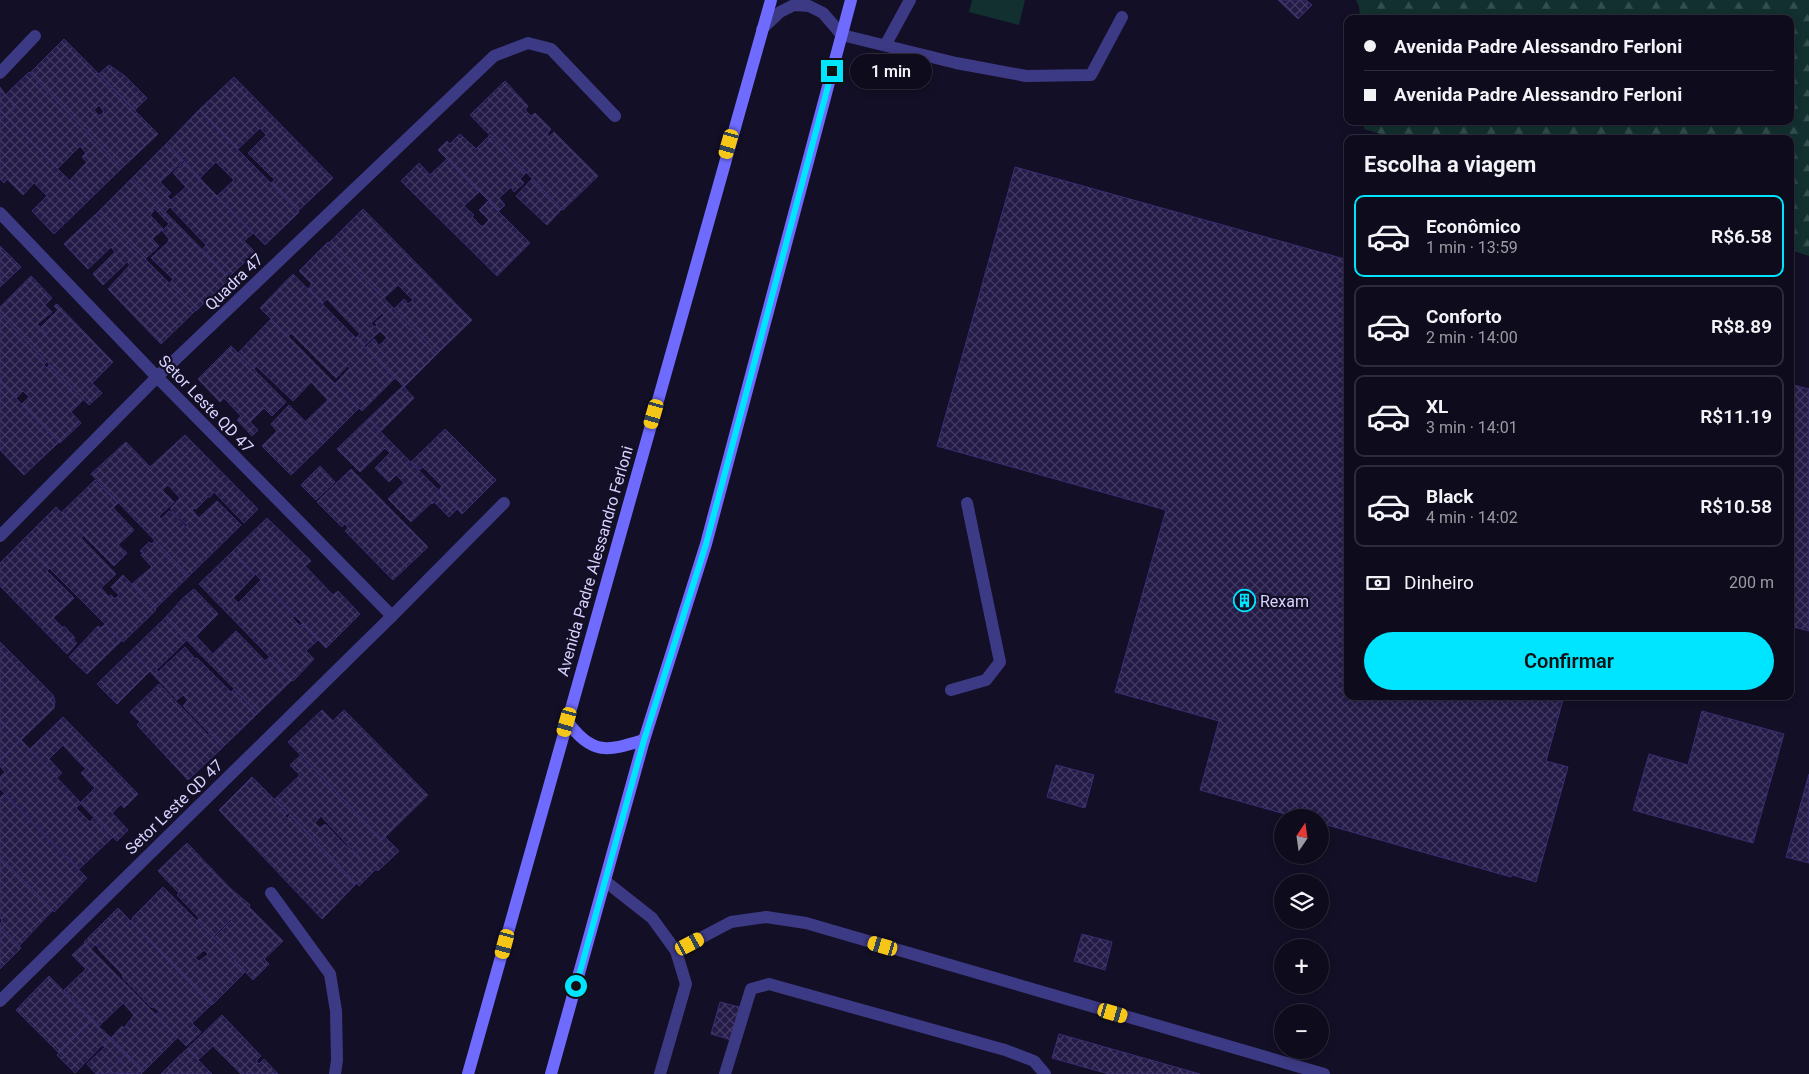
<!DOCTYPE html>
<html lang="pt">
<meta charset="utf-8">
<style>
:root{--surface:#0e0b1c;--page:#1c1929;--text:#f1f3f6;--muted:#9b9ba3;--line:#2e2b3b;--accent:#00e5ff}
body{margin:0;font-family:Roboto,sans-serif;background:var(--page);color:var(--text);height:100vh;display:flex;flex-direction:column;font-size:19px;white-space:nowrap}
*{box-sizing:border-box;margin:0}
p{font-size:16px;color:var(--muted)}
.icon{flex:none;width:28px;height:28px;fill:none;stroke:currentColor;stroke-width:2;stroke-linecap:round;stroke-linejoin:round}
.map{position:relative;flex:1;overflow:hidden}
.drawer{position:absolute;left:1344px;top:135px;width:450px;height:565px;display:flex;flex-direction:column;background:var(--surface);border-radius:10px;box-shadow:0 2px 8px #0003,0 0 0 1px var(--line)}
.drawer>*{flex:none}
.top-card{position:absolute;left:1344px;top:15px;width:450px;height:110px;border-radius:10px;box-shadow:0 2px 8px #0003,0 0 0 1px var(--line);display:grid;align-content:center;height:110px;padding:0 20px;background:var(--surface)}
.needle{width:32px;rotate:13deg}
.buttons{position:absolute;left:1274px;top:809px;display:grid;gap:10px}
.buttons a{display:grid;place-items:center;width:55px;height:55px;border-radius:50%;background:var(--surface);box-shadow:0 2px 8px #0003,0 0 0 1px var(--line);font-size:25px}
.end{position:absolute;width:22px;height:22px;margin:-11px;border:6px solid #00e5ff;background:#111;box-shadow:0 0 0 2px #111}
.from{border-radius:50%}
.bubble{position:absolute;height:35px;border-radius:18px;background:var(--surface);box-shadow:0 2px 8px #0003,0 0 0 1px var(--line);font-size:16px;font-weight:600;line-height:35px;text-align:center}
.car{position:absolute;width:15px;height:30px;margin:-15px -8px;border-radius:6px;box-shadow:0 0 4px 1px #0007;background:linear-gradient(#f5c518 24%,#345 0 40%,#f5c518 0 76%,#345 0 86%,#f5c518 0)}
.top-card b{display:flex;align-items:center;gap:18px;height:48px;font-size:19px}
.top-card b+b{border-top:1px solid var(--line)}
.top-card i{width:12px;height:12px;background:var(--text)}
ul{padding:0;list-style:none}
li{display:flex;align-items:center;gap:15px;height:82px;margin:0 10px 8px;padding:0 10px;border:2px solid var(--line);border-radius:10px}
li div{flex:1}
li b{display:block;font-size:19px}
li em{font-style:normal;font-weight:600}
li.current{border-color:var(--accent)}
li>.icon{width:45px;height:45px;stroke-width:1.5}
h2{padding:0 20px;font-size:22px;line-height:60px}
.pay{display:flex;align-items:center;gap:12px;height:55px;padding:0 20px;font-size:19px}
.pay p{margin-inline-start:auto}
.action{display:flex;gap:10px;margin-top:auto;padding:10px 20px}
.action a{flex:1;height:58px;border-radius:30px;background:var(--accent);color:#111;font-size:20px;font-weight:600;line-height:58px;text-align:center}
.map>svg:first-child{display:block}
.forest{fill:url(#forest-firs)}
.pitch{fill:#12302f}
.building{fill:url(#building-cross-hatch);stroke:#3b2d73;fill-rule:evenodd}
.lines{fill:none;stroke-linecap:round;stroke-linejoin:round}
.service{stroke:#3d3a85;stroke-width:12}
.minor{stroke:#3d3a85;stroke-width:12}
.secondary{stroke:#6f6bff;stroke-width:12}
.route{stroke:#00e5ff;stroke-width:6}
.labels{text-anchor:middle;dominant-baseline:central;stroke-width:4.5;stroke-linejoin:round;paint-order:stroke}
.street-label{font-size:16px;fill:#d9d4ff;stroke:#130f26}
.poi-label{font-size:16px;fill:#d9d4ff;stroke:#130f26;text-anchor:start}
</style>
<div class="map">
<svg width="1809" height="1074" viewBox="0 0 1809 1074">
<defs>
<pattern id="forest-firs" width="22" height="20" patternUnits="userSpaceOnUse" patternTransform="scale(1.25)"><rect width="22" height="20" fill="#12302f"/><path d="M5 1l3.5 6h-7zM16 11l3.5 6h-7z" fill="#344d4e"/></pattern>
<pattern id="building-cross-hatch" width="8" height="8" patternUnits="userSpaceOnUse" patternTransform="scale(1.25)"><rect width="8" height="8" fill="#241b47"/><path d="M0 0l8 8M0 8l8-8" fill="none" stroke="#433b63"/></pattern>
</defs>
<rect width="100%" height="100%" fill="#130f26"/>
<path class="forest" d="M 1356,0 L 1809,0 L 1809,256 L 1790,250 L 1790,139 L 1397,139 L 1364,129 L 1364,121 L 1790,121 L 1790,19 L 1360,19 L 1359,6 Z"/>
<path class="pitch" d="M 972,0 L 1025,0 L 1019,25 L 969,12 Z"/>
<g class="building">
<path d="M 1278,0 L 1306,0 L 1312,5 L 1298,19 Z"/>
<path d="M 64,39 L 158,134 L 122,168 L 30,73 ZM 99,105 L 104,112 L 99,116 L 94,110 Z"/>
<path d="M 109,65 L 125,76 L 147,98 L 135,110 L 99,74 Z"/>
<path d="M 29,72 L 122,168 L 89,200 L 69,181 L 87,162 L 82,157 L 86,153 L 80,146 L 57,169 L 0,111 L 0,100 Z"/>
<path d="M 234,77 L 333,178 L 298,211 L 271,183 L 275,180 L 248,153 L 266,135 L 260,128 L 238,149 L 199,110 Z"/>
<path d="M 505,81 L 528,106 L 525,110 L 531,116 L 535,113 L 551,129 L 547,134 L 549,137 L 554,132 L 598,176 L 563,210 L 470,115 Z"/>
<path d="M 0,87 L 15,108 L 0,121 Z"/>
<path d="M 199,110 L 299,212 L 265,245 L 217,196 L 234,180 L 216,162 L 200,178 L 167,143 Z"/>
<path d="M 0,111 L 89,200 L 54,234 L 32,211 L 47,196 L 34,183 L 23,195 L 7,179 L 4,183 L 0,179 Z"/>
<path d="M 460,134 L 476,149 L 490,135 L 526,173 L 520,179 L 524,183 L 514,192 L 511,187 L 499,198 L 505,205 L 499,211 L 438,150 L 447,141 L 450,144 Z"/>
<path d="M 167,143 L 183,161 L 160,182 L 171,193 L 167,196 L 171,200 L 186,187 L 173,173 L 184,162 L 253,233 L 244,241 L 255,252 L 229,277 L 202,250 L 206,245 L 170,207 L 165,212 L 132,178 Z"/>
<path d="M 447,159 L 479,192 L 464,206 L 474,215 L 472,217 L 482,227 L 489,220 L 479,210 L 488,201 L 530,243 L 497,276 L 401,181 L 419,163 L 430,175 Z"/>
<path d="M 1015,167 L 1348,260 L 1348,696 L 1564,696 L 1546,761 L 1568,767 L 1536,882 L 1512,875 L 1511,877 L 1320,823 L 1320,818 L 1299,818 L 1200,790 L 1219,721 L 1115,692 L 1166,510 L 937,446 Z"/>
<path d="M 132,178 L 230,278 L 196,311 L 169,284 L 173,279 L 151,258 L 168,242 L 169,239 L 162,231 L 169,224 L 154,208 L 152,210 L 154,211 L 150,215 L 163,229 L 152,239 L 159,246 L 145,259 L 98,212 Z"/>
<path d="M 532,179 L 562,209 L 547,225 L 516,196 Z"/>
<path d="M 363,209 L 472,320 L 438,353 L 394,309 L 404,299 L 408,304 L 413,300 L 398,285 L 384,298 L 329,243 Z"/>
<path d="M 98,212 L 196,310 L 161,344 L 108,289 L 130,265 L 127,262 L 103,285 L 93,274 L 115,252 L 111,247 L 88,269 L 64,244 Z"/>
<path d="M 328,242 L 438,353 L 404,387 L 365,348 L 374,339 L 379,346 L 387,338 L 380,331 L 364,346 L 356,338 L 360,334 L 327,299 L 322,304 L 308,289 L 312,284 L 299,271 ZM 382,313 L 384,315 L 375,323 L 377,325 L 374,327 L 371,323 Z"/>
<path d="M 0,246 L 21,267 L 0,287 Z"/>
<path d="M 293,274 L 395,378 L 362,411 L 335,384 L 350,368 L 347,366 L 336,378 L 291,333 L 288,336 L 260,308 Z"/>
<path d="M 31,276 L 52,298 L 45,305 L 52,312 L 37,324 L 47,335 L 41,327 L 58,310 L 54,306 L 57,304 L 113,362 L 92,383 L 102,393 L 89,405 L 0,314 L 0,307 Z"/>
<path d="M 0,314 L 47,362 L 44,365 L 47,368 L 49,365 L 84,399 L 71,412 L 81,423 L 60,443 L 22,404 L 29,397 L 23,391 L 16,398 L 0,382 Z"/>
<path d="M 271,319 L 359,408 L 325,442 L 305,422 L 328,400 L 311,382 L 293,401 L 256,366 L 254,369 L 238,353 Z"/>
<path d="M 231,346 L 286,402 L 272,416 L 264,408 L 250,422 L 258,430 L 252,436 L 237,420 L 241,416 L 224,398 L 220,402 L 198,379 Z"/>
<path d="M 0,382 L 59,442 L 24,475 L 0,450 Z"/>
<path d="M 1790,384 L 1809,389 L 1809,631 L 1790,626 Z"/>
<path d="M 403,386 L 414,398 L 381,431 L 368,419 Z"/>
<path d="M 289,405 L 325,442 L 291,475 L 262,446 L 277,431 L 271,424 Z"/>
<path d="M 368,419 L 457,509 L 449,517 L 434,502 L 432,504 L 431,503 L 411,522 L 388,499 L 404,483 L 396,475 L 389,482 L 375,468 L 390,453 L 385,448 L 360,472 L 337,449 Z"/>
<path d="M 445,429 L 496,480 L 462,514 L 439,490 L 442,486 L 423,467 L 420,470 L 411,462 Z"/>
<path d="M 185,435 L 258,509 L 244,523 L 214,492 L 210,497 L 208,497 L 196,509 L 194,508 L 192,510 L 199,518 L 217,501 L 241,525 L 189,576 L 91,474 L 126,442 L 150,467 ZM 168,485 L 180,498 L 170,509 L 188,526 L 186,527 L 173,513 L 169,511 L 161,519 L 159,516 L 174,502 L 162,490 Z"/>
<path d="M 320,466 L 335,482 L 316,500 L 301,485 Z"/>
<path d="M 351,469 L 428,547 L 393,580 L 345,531 L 348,528 L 345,524 L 342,527 L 317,502 Z"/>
<path d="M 95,480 L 118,503 L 113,508 L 134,530 L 118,545 L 127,553 L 114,566 L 61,513 Z"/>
<path d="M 56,507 L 84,535 L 81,538 L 116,574 L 101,588 L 109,597 L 111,595 L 115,599 L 119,595 L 111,587 L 123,575 L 156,610 L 123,642 L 22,541 Z"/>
<path d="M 267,518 L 311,561 L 305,566 L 333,595 L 338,591 L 360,614 L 326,648 L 233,551 Z"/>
<path d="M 22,541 L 50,568 L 47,571 L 74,598 L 53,618 L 63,628 L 64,626 L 75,638 L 73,640 L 77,643 L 67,654 L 0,586 L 0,563 Z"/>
<path d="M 155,541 L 189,576 L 155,609 L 132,584 L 152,567 L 141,555 L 143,553 L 140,551 L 149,542 L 151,544 Z"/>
<path d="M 233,551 L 255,575 L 233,598 L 238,603 L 261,580 L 295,616 L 292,618 L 300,626 L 302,624 L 318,640 L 306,651 L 314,659 L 293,681 L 199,584 Z"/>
<path d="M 194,589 L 218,614 L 196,636 L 213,654 L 236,631 L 265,661 L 270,657 L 292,680 L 258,713 L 165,618 L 183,598 Z"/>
<path d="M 165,618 L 187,640 L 156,670 L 158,672 L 185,647 L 195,659 L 197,658 L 231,692 L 234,689 L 258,713 L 223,747 L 183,706 L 188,700 L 183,695 L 177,700 L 131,651 Z"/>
<path d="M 105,624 L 121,641 L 87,674 L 69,657 L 98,626 L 101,628 Z"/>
<path d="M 0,642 L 53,695 L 55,701 L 54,708 L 20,741 L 0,721 Z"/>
<path d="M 131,651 L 150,671 L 117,704 L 97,684 Z"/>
<path d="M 159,684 L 208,735 L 210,733 L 223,747 L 188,780 L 137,725 L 140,722 L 130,712 Z"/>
<path d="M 322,710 L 333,721 L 344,710 L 428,795 L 382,840 L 288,742 Z"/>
<path d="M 1702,711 L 1784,734 L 1753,843 L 1633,810 L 1649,754 L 1688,765 Z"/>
<path d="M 63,717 L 138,794 L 124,808 L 121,804 L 112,813 L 128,830 L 117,841 L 80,803 L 95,788 L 81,773 L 86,769 L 78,761 L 63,745 L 49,759 L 62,773 L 56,778 L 29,750 Z"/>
<path d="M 0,721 L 20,741 L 0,761 Z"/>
<path d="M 21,740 L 81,803 L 76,808 L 90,822 L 94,817 L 113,837 L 79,869 L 0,789 L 0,777 L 5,772 L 0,766 L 0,761 Z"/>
<path d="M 301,755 L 382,840 L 385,837 L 399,851 L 378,871 L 376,869 L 359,886 L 275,799 L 300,775 L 290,765 ZM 320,815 L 360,858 L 342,842 L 325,824 L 320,828 L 315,823 L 320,817 Z"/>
<path d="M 1056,765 L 1094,775 L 1085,808 L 1047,797 Z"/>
<path d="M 1809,774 L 1809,863 L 1786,857 Z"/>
<path d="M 252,777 L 288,813 L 285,816 L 287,818 L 290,815 L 356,884 L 322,919 L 219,810 Z"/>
<path d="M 4,794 L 87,878 L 54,912 L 0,857 L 0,798 Z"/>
<path d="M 187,843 L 230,888 L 250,905 L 249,907 L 283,941 L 264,959 L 269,964 L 253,980 L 214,938 L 232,920 L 231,919 L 213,937 L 197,921 L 199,918 L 177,895 L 179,893 L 158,871 Z"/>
<path d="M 0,857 L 53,910 L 19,946 L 0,926 L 2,920 L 0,918 Z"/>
<path d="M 163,887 L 236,960 L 234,961 L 245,972 L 212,1005 L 130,921 L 133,919 L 132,918 ZM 204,950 L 208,954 L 199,961 L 195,958 Z"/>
<path d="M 118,908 L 211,1005 L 192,1023 L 201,1032 L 186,1046 L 155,1015 L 159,1011 L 154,1007 L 152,1008 L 122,977 L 123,975 L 98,949 L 99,948 L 95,945 L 91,949 L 84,942 Z"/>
<path d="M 0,926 L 21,948 L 0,969 Z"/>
<path d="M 1082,934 L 1112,942 L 1105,970 L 1074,961 Z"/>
<path d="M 85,943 L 178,1037 L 144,1071 L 111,1038 L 122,1026 L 124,1028 L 134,1015 L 123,1003 L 99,1026 L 64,990 L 86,969 L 72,955 Z"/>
<path d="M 49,976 L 92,1020 L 59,1053 L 16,1010 Z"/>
<path d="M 720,1002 L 743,1008 L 735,1041 L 711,1034 Z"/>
<path d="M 222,1015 L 261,1056 L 256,1061 L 259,1064 L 264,1059 L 278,1074 L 241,1074 L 213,1046 L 198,1060 L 187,1049 Z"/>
<path d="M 92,1020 L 110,1037 L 75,1073 L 57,1055 Z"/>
<path d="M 1059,1034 L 1200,1074 L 1109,1074 L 1052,1058 Z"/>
<path d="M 110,1037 L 126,1054 L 105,1074 L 96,1074 L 87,1064 L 105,1047 L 102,1045 Z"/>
<path d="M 187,1049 L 212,1074 L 161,1074 L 178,1057 Z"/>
<path d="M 126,1054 L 144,1071 L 141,1074 L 106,1073 Z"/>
</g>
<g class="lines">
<g class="service">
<path d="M 762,29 L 780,12 L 794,5 L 809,6 L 823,13 L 842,35 L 956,63 L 1026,76 L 1091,75 L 1122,17"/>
<path d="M 886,44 L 910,0"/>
<path d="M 951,690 L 986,680 L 1000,662 L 967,503"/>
<path d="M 605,881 L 652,918 L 676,951 L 686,984 L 660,1074"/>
<path d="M 676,951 L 731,922 L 766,917 L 806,923 L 1324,1074"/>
<path d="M 725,1074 L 751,989 L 769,984 L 1005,1050 L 1034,1061 L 1045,1074"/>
</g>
<g class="minor">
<path d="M 0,73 L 35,36"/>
<path d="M 0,213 L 157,377 L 392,616"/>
<path d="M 0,536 L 157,377 L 494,56 L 528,43 L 551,49 L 615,116"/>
<path d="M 271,893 L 330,974 L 336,1011 L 337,1060 L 335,1074"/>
<path d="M 0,1001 L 392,616 L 504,503"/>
</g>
<g class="secondary">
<path d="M 567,721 C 592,756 608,751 644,740"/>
<path d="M 468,1074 L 771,0"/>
<path d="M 551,1074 L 644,740 L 706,544 L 851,0"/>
</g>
</g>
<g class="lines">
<path class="route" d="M 576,986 L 644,740 L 706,544 L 832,71"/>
</g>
<defs>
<symbol id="building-ring" viewBox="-11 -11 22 22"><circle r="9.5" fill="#130f26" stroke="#00e5ff" stroke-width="1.5"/><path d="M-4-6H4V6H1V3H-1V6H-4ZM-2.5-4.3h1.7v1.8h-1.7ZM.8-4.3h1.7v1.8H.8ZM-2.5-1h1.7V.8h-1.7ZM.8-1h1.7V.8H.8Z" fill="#00e5ff"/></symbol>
</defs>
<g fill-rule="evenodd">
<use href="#building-ring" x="1232" y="588" width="25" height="25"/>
</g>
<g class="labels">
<g class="street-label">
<text transform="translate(234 282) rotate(-44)">Quadra 47</text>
<text transform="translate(206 404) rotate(46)">Setor Leste QD 47</text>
<text transform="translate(595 561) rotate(-74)">Avenida Padre Alessandro Ferloni</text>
<text transform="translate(174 807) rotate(-44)">Setor Leste QD 47</text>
</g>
<g class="poi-label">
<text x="1260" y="601">Rexam</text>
</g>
</g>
</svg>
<div class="buttons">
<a><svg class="needle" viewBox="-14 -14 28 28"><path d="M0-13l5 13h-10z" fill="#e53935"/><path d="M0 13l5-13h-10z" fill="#9b9ba3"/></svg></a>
<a><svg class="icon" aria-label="layers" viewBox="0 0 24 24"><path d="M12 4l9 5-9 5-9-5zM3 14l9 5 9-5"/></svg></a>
<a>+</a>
<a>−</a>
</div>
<i class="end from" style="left:576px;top:986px"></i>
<i class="end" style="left:832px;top:71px"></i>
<div class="bubble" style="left:850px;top:54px;width:82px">1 min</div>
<i class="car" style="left:729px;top:144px;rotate:196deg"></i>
<i class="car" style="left:654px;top:414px;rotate:196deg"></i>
<i class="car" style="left:567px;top:722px;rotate:196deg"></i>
<i class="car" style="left:505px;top:944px;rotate:195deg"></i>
<i class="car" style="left:690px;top:944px;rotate:62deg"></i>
<i class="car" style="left:883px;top:946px;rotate:286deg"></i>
<i class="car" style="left:1113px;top:1013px;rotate:106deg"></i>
<div class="top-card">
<b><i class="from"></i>Avenida Padre Alessandro Ferloni</b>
<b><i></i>Avenida Padre Alessandro Ferloni</b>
</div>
<section class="drawer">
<h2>Escolha a viagem</h2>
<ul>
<li class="current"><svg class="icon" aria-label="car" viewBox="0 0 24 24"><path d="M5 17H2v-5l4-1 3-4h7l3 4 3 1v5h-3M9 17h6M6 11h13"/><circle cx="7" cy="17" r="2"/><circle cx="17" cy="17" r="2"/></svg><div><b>Econômico</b><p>1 min · 13:59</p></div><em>R$6.58</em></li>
<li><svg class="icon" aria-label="car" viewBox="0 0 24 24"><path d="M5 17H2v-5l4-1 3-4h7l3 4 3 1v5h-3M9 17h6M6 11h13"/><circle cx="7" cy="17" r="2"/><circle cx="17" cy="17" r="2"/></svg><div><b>Conforto</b><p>2 min · 14:00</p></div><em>R$8.89</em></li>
<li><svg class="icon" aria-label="car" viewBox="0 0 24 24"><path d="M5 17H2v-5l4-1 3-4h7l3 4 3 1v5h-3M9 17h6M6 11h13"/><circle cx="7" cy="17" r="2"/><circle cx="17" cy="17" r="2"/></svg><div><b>XL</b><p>3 min · 14:01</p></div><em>R$11.19</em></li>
<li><svg class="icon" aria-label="car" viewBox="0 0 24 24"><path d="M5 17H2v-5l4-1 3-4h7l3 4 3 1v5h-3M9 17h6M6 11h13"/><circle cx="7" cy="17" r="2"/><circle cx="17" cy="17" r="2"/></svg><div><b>Black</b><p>4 min · 14:02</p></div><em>R$10.58</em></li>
</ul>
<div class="pay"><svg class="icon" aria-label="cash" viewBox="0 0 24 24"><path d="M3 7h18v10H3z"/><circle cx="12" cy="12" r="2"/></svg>Dinheiro<p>200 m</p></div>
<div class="action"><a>Confirmar</a></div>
</section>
</div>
